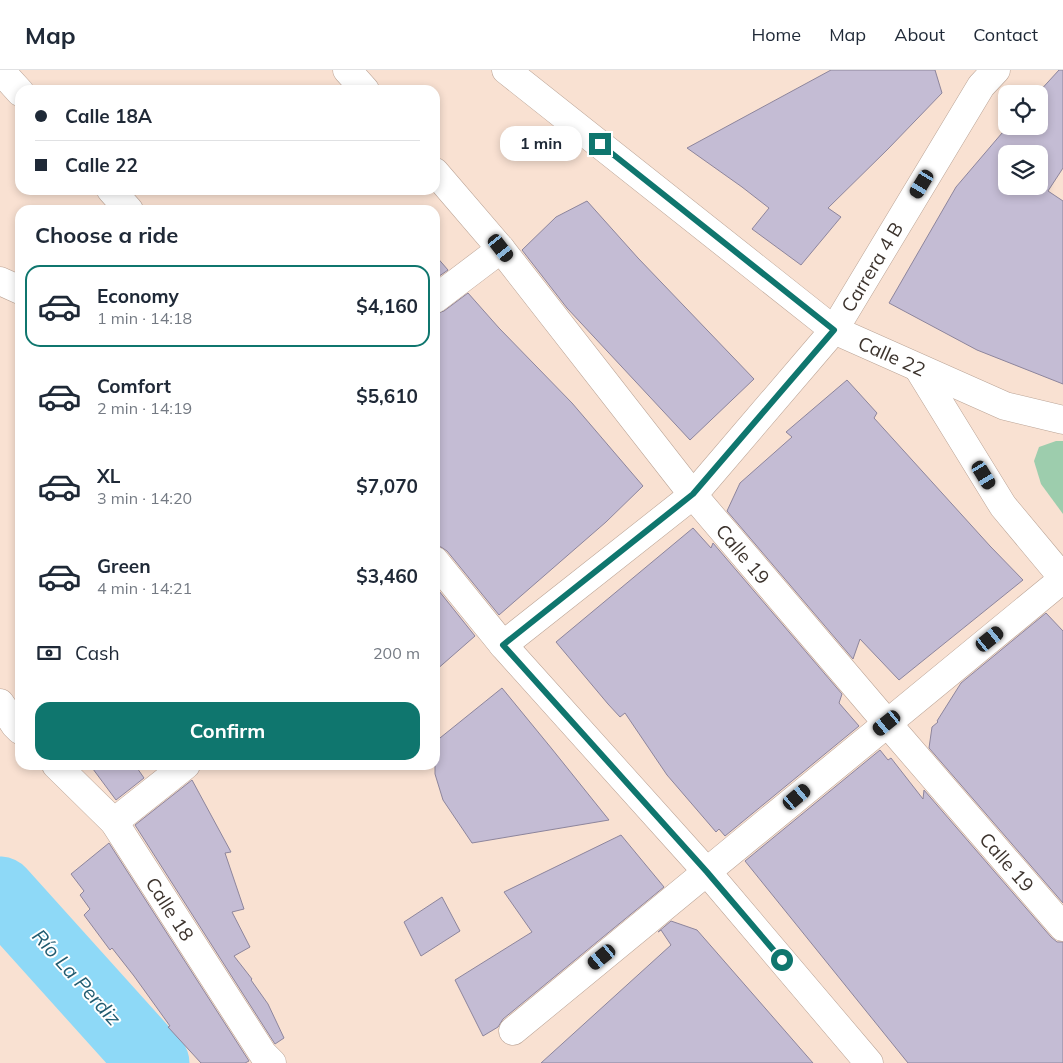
<!DOCTYPE html>
<meta charset="utf-8">
<style>
:root{--surface:#fff;--page:#f6f6f7;--text:#1f2937;--muted:#747a83;--line:#e0e1e3;--accent:#0f766e}
body{margin:0;font-family:Mulish,sans-serif;background:var(--page);color:var(--text);height:100vh;display:flex;flex-direction:column;font-size:19px;white-space:nowrap}
*{box-sizing:border-box;margin:0}
p{font-size:16px;color:var(--muted)}
.icon{flex:none;width:28px;height:28px;fill:none;stroke:currentColor;stroke-width:2;stroke-linecap:round;stroke-linejoin:round}
.map{position:relative;flex:1;overflow:hidden}
.details{position:absolute;left:15px;top:135px;width:425px;height:565px;display:flex;flex-direction:column;background:var(--surface);border-radius:15px;box-shadow:0 2px 8px #0003}
.details>*{flex:none}
.hud{position:absolute;left:15px;top:15px;width:425px;height:110px;border-radius:15px;box-shadow:0 2px 8px #0003;display:grid;align-content:center;height:110px;padding:0 20px;background:var(--surface)}
.fabs{position:absolute;left:998px;top:15px;display:grid;gap:10px}
.fabs a{display:grid;place-items:center;width:50px;height:50px;border-radius:10px;background:var(--surface);box-shadow:0 2px 8px #0003;font-size:25px}
.end{position:absolute;width:22px;height:22px;margin:-11px;border:6px solid #0f766e;background:#fff;box-shadow:0 0 0 2px #fff}
.from{border-radius:50%}
.bubble{position:absolute;height:35px;border-radius:15px;background:var(--surface);box-shadow:0 2px 8px #0003;font-size:16px;font-weight:700;line-height:35px;text-align:center}
.car{position:absolute;width:15px;height:30px;margin:-15px -8px;border-radius:6px;box-shadow:0 0 4px 1px #0007;background:linear-gradient(#222 24%,#8ab4d8 0 40%,#222 0 76%,#8ab4d8 0 86%,#222 0)}
.hud b{display:flex;align-items:center;gap:18px;height:48px;font-size:19px}
.hud b+b{border-top:1px solid var(--line)}
.hud i{width:12px;height:12px;background:var(--text)}
ul{padding:0;list-style:none}
li{display:flex;align-items:center;gap:15px;height:82px;margin:0 10px 8px;padding:0 10px;border:2px solid transparent;border-radius:15px}
li div{flex:1}
li b{display:block;font-size:19px}
li em{font-style:normal;font-weight:700}
li.on{border-color:var(--accent)}
li>.icon{width:45px;height:45px;stroke-width:1.5}
h2{padding:0 20px;font-size:22px;line-height:60px}
.pay{display:flex;align-items:center;gap:12px;height:55px;padding:0 20px;font-size:19px}
.pay p{margin-inline-start:auto}
.cta{display:flex;gap:10px;margin-top:auto;padding:10px 20px}
.cta a{flex:1;height:58px;border-radius:15px;background:var(--accent);color:#fff;font-size:20px;font-weight:700;line-height:58px;text-align:center}
header{display:flex;align-items:center;gap:30px;box-sizing:border-box;height:70px;padding:0 25px;background:var(--surface);border-bottom:1px solid var(--line)}
header strong{font-size:24px}
nav{display:flex;gap:28px;margin-inline-start:auto;font-size:18px}
.map>svg:first-child{display:block}
.green{fill:#9dcdad}
.lines{fill:none;stroke-linecap:round;stroke-linejoin:round}
.river{stroke:#8ed9f7;stroke-width:71}
.building{fill:#c4bcd4;stroke:#8d859c;fill-rule:evenodd}
.street-casing{stroke:#baa395;stroke-width:29}
.primary-casing{stroke:#baa395;stroke-width:29}
.street{stroke:#fff;stroke-width:28}
.primary{stroke:#fff;stroke-width:28}
.route{stroke:#0f766e;stroke-width:6}
.labels{text-anchor:middle;dominant-baseline:central;stroke-width:4;stroke-linejoin:round;paint-order:stroke}
.street-label{font-size:19px;fill:#3d342e;stroke:#fff}
.water-label{font-size:20px;font-style:italic;fill:#205b70;stroke:#fff}
</style>
<header>
<strong>Map</strong>
<nav><a>Home</a><a>Map</a><a>About</a><a>Contact</a></nav>
</header>
<div class="map">
<svg width="1063" height="993" viewBox="0 0 1063 993">
<rect width="100%" height="100%" fill="#f9e1d2"/>
<path class="green" d="M 1056,371 L 1063,371 L 1063,444 L 1041,414 L 1034,391 L 1039,377 Z"/>
<g class="lines">
<path class="river" d="M 0,822 L 154,993"/>
</g>
<g class="building">
<path d="M 831,0 L 935,0 L 942,23 L 888,79 L 828,138 L 841,147 L 801,195 L 752,159 L 769,138 L 742,117 L 687,78 Z"/>
<path d="M 1059,0 L 1063,0 L 1063,98 L 1048,121 L 1063,131 L 1063,314 L 977,280 L 889,233 L 956,117 L 1008,56 L 1039,56 L 1039,24 L 1037,24 ZM 1006,84 L 1039,84 L 1039,116 L 1006,116 Z"/>
<path d="M 587,131 L 638,188 L 754,309 L 690,370 L 567,238 L 522,180 L 556,147 Z"/>
<path d="M 435,185 L 448,200 L 435,209 Z"/>
<path d="M 468,223 L 499,258 L 572,333 L 643,416 L 606,452 L 499,545 L 447,481 L 441,477 L 435,476 L 435,244 L 444,241 Z"/>
<path d="M 847,310 L 877,343 L 874,348 L 990,476 L 1023,510 L 899,610 L 860,569 L 853,589 L 727,441 L 740,413 L 792,367 L 786,362 Z"/>
<path d="M 693,458 L 711,478 L 713,473 L 842,624 L 839,633 L 859,656 L 725,766 L 719,759 L 716,762 L 667,705 L 625,643 L 620,647 L 608,634 L 556,572 Z"/>
<path d="M 435,516 L 475,566 L 435,601 Z"/>
<path d="M 1046,543 L 1063,561 L 1063,833 L 929,678 L 932,657 L 938,652 L 937,651 L 961,613 Z"/>
<path d="M 502,618 L 552,679 L 609,750 L 472,773 L 443,730 L 435,704 L 435,672 Z"/>
<path d="M 880,680 L 888,690 L 891,688 L 923,729 L 924,720 L 1051,867 L 1057,872 L 1063,872 L 1063,993 L 908,993 L 745,791 Z"/>
<path d="M 90,695 L 135,695 L 144,708 L 116,730 Z"/>
<path d="M 192,710 L 231,782 L 225,783 L 244,839 L 232,842 L 250,877 L 234,886 L 252,909 L 251,910 L 268,934 L 284,968 L 275,974 L 135,755 Z"/>
<path d="M 621,765 L 664,817 L 503,949 L 498,957 L 483,966 L 455,910 L 532,862 L 504,822 Z"/>
<path d="M 109,773 L 249,991 L 245,993 L 201,993 L 168,957 L 170,956 L 134,906 L 112,878 L 110,880 L 84,845 L 90,839 L 80,825 L 84,821 L 71,804 Z"/>
<path d="M 442,827 L 460,861 L 421,886 L 404,852 Z"/>
<path d="M 671,851 L 697,860 L 813,993 L 541,993 L 671,875 L 661,860 L 658,862 Z"/>
</g>
<g class="lines">
<defs>
<g id="street">
<path d="M 0,0 L 20,22"/>
<path d="M 111,120 L 129,140"/>
<path d="M 0,211 L 20,220"/>
<path d="M 435,229 L 501,179"/>
<path d="M 918,298 L 1003,436 L 1063,508"/>
<path d="M 435,491 L 503,575 L 707,802 L 869,993"/>
<path d="M 503,575 L 693,425 L 834,260 L 981,16 L 996,0"/>
<path d="M 0,633 L 15,655 L 20,660"/>
<path d="M 56,695 L 114,752 L 263,984 L 272,993"/>
<path d="M 114,752 L 186,695"/>
<path d="M 513,961 L 1063,509"/>
</g>
<g id="primary">
<path d="M 347,0 L 365,20"/>
<path d="M 506,0 L 834,260 L 1005,336 L 1063,350"/>
<path d="M 435,102 L 501,179 L 693,425 L 887,653 L 1063,857"/>
</g>
</defs>
<use href="#street" class="street-casing"/>
<use href="#primary" class="primary-casing"/>
<use href="#street" class="street"/>
<use href="#primary" class="primary"/>
</g>
<g class="lines">
<path class="route" d="M 600,74 L 834,260 L 693,424 L 503,575 L 707,802 L 782,890"/>
</g>
<g class="labels">
<g class="street-label">
<text transform="translate(872 197) rotate(-59)">Carrera 4 B</text>
<text transform="translate(892 286) rotate(24)">Calle 22</text>
<text transform="translate(743 484) rotate(50)">Calle 19</text>
<text transform="translate(1007 792) rotate(49)">Calle 19</text>
<text transform="translate(170 839) rotate(57)">Calle 18</text>
</g>
<g class="water-label">
<text transform="translate(77 907) rotate(48)">Río La Perdiz</text>
</g>
</g>
</svg>
<div class="fabs">
<a><svg class="icon" aria-label="locate" viewBox="0 0 24 24"><circle cx="12" cy="12" r="6"/><path d="M12 2v4M12 18v4M2 12h4M18 12h4"/></svg></a>
<a><svg class="icon" aria-label="layers" viewBox="0 0 24 24"><path d="M12 4l9 5-9 5-9-5zM3 14l9 5 9-5"/></svg></a>
</div>
<i class="end from" style="left:782px;top:890px"></i>
<i class="end" style="left:600px;top:74px"></i>
<div class="bubble" style="left:500px;top:56px;width:82px">1 min</div>
<i class="car" style="left:922px;top:114px;rotate:211deg"></i>
<i class="car" style="left:501px;top:178px;rotate:142deg"></i>
<i class="car" style="left:984px;top:405px;rotate:149deg"></i>
<i class="car" style="left:990px;top:569px;rotate:51deg"></i>
<i class="car" style="left:887px;top:653px;rotate:231deg"></i>
<i class="car" style="left:797px;top:727px;rotate:50deg"></i>
<i class="car" style="left:602px;top:887px;rotate:231deg"></i>
<div class="hud">
<b><i class="from"></i>Calle 18A</b>
<b><i></i>Calle 22</b>
</div>
<section class="details">
<h2>Choose a ride</h2>
<ul>
<li class="on"><svg class="icon" aria-label="car" viewBox="0 0 24 24"><path d="M5 17H2v-5l4-1 3-4h7l3 4 3 1v5h-3M9 17h6M6 11h13"/><circle cx="7" cy="17" r="2"/><circle cx="17" cy="17" r="2"/></svg><div><b>Economy</b><p>1 min · 14:18</p></div><em>$4,160</em></li>
<li><svg class="icon" aria-label="car" viewBox="0 0 24 24"><path d="M5 17H2v-5l4-1 3-4h7l3 4 3 1v5h-3M9 17h6M6 11h13"/><circle cx="7" cy="17" r="2"/><circle cx="17" cy="17" r="2"/></svg><div><b>Comfort</b><p>2 min · 14:19</p></div><em>$5,610</em></li>
<li><svg class="icon" aria-label="car" viewBox="0 0 24 24"><path d="M5 17H2v-5l4-1 3-4h7l3 4 3 1v5h-3M9 17h6M6 11h13"/><circle cx="7" cy="17" r="2"/><circle cx="17" cy="17" r="2"/></svg><div><b>XL</b><p>3 min · 14:20</p></div><em>$7,070</em></li>
<li><svg class="icon" aria-label="car" viewBox="0 0 24 24"><path d="M5 17H2v-5l4-1 3-4h7l3 4 3 1v5h-3M9 17h6M6 11h13"/><circle cx="7" cy="17" r="2"/><circle cx="17" cy="17" r="2"/></svg><div><b>Green</b><p>4 min · 14:21</p></div><em>$3,460</em></li>
</ul>
<div class="pay"><svg class="icon" aria-label="cash" viewBox="0 0 24 24"><path d="M3 7h18v10H3z"/><circle cx="12" cy="12" r="2"/></svg>Cash<p>200 m</p></div>
<div class="cta"><a>Confirm</a></div>
</section>
</div>
